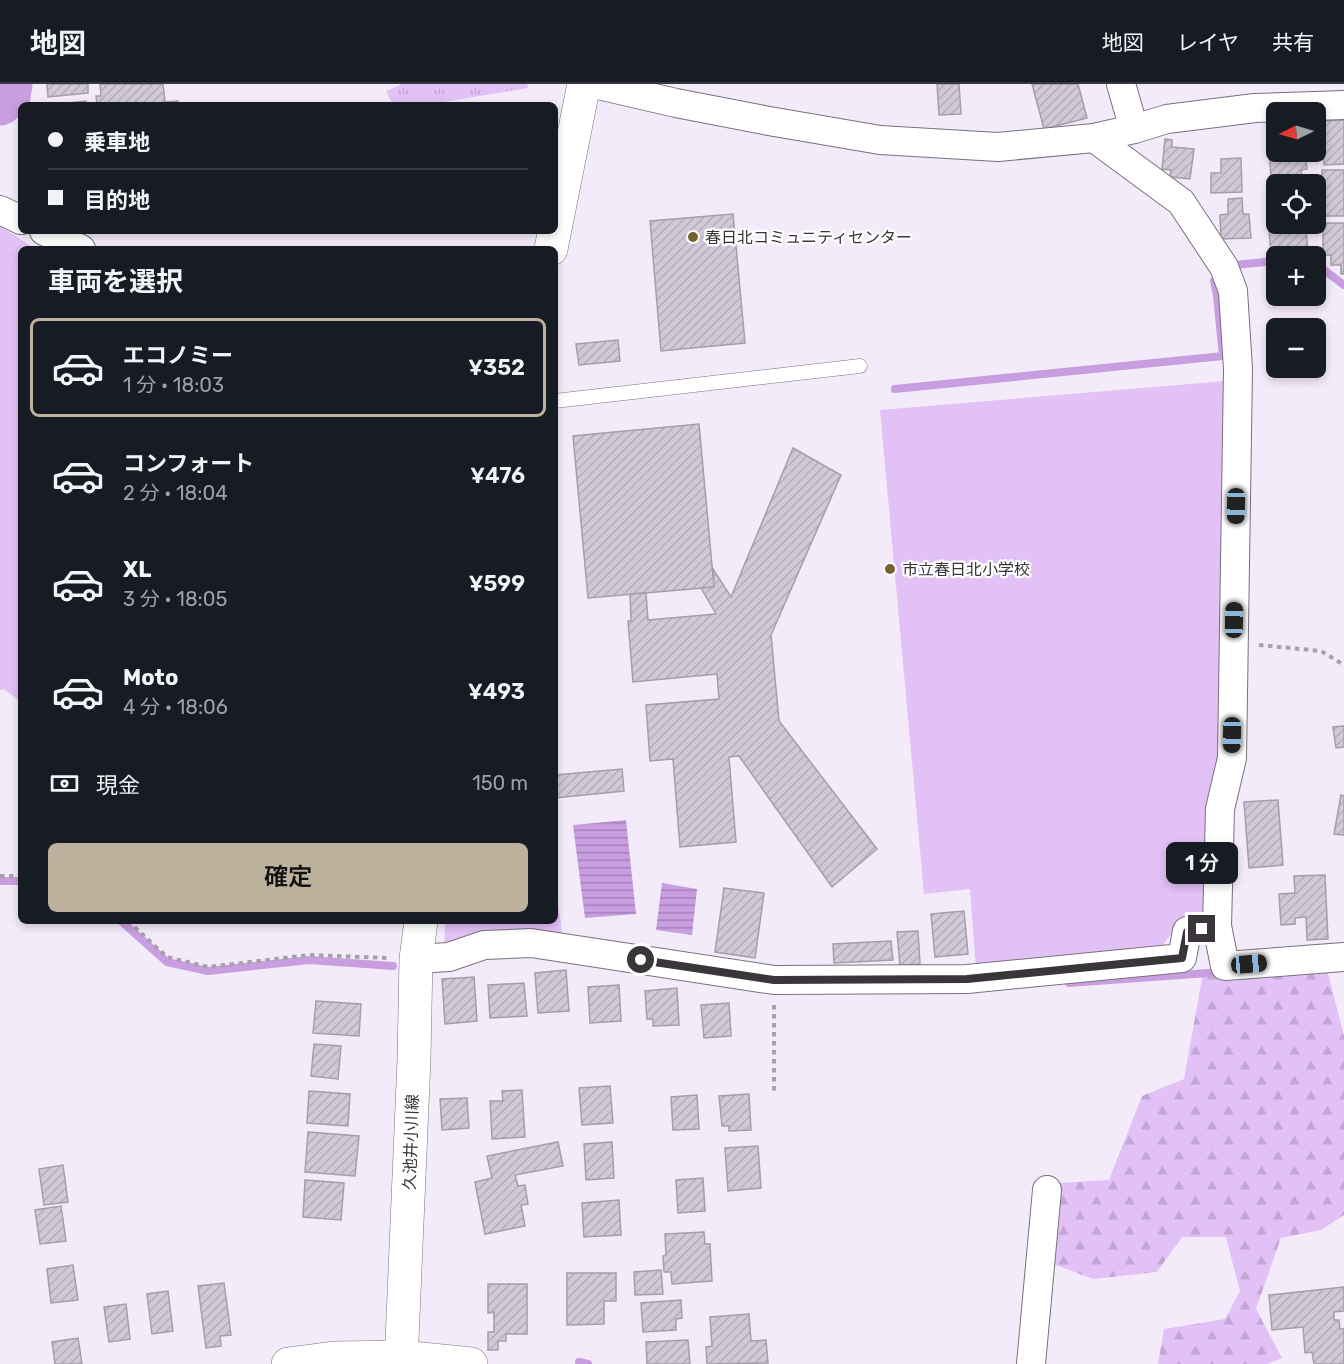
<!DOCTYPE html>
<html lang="ja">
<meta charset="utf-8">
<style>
:root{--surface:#171b24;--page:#20242c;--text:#f1f3f6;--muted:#9ea1a6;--line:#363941;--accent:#bbb19d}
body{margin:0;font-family:Rubik,"Noto Sans JP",sans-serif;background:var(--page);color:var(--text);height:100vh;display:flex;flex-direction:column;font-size:22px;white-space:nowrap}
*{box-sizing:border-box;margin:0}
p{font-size:20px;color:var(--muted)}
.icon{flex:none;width:33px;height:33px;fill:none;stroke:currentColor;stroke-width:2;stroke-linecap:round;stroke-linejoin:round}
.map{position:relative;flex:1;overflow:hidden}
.panel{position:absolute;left:18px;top:162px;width:540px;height:678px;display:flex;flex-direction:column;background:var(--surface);border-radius:9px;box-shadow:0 3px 9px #0003}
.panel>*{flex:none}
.hud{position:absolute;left:18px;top:18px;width:540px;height:132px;border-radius:9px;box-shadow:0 3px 9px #0003;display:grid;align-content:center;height:132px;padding:0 30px;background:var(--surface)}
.needle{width:39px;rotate:265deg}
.fabs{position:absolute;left:1266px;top:18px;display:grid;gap:12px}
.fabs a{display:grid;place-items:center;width:60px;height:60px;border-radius:9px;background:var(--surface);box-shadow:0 3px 9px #0003;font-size:30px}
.end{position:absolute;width:27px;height:27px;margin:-14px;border:8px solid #39353b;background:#fff;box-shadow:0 0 0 3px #fff}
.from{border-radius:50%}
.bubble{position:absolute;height:42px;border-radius:9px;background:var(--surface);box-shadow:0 3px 9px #0003;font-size:20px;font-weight:600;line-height:42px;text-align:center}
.car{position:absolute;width:18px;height:36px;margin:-18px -9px;border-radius:8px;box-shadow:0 0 4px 2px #0007;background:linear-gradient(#222 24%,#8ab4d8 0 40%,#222 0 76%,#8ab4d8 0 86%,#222 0)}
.hud b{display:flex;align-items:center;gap:21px;height:57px;font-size:22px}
.hud b+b{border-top:2px solid var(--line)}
.hud i{width:15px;height:15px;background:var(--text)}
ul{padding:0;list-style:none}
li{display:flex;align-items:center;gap:18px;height:99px;margin:0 12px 9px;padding:0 18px;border:3px solid transparent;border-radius:9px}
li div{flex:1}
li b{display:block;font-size:22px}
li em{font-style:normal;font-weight:600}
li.current{border-color:var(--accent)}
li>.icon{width:54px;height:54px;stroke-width:1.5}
h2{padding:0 30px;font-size:27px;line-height:72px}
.pay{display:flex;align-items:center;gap:15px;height:66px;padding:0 30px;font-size:22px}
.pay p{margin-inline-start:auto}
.primary-button{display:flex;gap:12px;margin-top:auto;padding:12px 30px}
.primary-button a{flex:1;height:69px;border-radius:9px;background:var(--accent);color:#111;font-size:24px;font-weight:600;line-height:69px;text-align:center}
header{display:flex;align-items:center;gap:36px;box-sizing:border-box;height:84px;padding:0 30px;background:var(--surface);border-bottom:2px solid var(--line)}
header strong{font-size:28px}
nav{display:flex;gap:33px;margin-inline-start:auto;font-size:21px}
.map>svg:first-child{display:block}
.grass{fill:url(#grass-tufts)}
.forest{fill:url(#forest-firs)}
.garden{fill:#e2c1f6}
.water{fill:url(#water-rules)}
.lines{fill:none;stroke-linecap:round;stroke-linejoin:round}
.stream{stroke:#c89ee0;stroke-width:8}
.river{stroke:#c89ee0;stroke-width:45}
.building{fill:url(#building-hatch);stroke:#a59daa;stroke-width:1.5}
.service-casing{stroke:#78717d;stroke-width:15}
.minor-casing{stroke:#78717d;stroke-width:30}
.tertiary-casing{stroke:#78717d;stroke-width:34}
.path{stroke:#a7a0ab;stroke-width:4;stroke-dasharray:4.5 4.5;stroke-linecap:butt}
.service{stroke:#fff;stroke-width:14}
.minor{stroke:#fff;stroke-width:28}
.tertiary{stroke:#fff;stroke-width:33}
.route{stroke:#39353b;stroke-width:8}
.poi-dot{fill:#786131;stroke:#fff;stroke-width:2}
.labels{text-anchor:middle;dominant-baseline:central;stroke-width:4.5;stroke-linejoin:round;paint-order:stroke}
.poi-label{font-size:16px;fill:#39353b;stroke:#fff;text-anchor:start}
.street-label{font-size:16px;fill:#39353b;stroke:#fff}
</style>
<header>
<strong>地図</strong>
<nav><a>地図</a><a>レイヤ</a><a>共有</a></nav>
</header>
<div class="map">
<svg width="1344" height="1280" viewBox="0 0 1344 1280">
<defs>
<pattern id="grass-tufts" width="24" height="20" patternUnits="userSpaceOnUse" patternTransform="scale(1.5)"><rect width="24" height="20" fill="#e2c1f6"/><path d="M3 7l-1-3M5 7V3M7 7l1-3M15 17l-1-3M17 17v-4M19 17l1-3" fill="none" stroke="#c3a6d4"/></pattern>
<pattern id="forest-firs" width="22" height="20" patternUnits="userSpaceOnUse" patternTransform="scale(1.5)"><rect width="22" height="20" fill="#e2c1f6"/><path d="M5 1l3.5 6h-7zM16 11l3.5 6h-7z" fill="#c3a6d4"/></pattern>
<pattern id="water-rules" width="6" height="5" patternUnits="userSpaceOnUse" patternTransform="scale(1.5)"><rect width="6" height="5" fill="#c89ee0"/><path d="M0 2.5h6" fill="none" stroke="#a382b7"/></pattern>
<pattern id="building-hatch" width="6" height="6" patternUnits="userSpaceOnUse" patternTransform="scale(1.5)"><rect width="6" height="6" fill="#d1c9d7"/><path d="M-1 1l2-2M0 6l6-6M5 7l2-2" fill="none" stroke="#b4adb9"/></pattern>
</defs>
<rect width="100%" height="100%" fill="#f4ebfa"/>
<path class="grass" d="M 402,0 L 527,0 L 528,4 L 425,21 L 393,21 L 386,7 Z"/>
<path class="forest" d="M 1327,885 L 1344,952 L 1344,1131 L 1321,1146 L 1281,1154 L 1256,1225 L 1282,1274 L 1267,1280 L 1158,1280 L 1164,1245 L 1225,1235 L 1240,1207 L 1226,1153 L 1182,1153 L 1157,1188 L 1093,1195 L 1035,1173 L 1043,1100 L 1109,1096 L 1142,1012 L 1184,995 L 1203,889 Z"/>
<g class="garden">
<path d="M 0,142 L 34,164 L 34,165 L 21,165 L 21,618 L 4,605 L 0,606 Z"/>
<path d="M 1225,297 L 1224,661 L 1211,830 L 1184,834 L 1161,863 L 976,885 L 970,805 L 924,810 L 880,326 Z"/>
<path d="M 555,797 L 563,855 L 444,862 L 445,837 L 555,837 Z"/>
</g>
<g class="water">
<path d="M 626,736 L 636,830 L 585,834 L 573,741 Z"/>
<path d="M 662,799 L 697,805 L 692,851 L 656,846 Z"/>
</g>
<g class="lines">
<g class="stream">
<path d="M 1316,180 L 1344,201"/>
<path d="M 1235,181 L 1276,177"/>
<path d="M 895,305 L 1223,272 L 1217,212 L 1214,197"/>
<path d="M 0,797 L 21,797"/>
<path d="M 121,837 L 167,878 L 208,887 L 309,876 L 393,882"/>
<path d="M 1069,899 L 1222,888"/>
<path d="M 579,1278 L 588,1280"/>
</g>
<path class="river" d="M 0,19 L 8,12 L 10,0"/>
</g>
<g class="building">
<path d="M 47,0 L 88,0 L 88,9 L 48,13 Z"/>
<path d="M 100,0 L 163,0 L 165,18 L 178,17 L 178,21 L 97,21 L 96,12 L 101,12 Z"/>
<path d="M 937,0 L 959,0 L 961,30 L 939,31 Z"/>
<path d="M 1032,0 L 1078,0 L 1087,34 L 1044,45 Z"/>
<path d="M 86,17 L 86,21 L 56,21 L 56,20 Z"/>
<path d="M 1344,36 L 1344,80 L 1324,81 L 1321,37 Z"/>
<path d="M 1165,55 L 1172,56 L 1172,63 L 1194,65 L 1190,95 L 1170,93 L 1171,86 L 1162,85 Z"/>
<path d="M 1276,55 L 1276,68 L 1305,68 L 1307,85 L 1301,86 L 1303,100 L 1276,100 L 1276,103 L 1272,104 L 1268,56 Z"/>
<path d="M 1241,74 L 1242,108 L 1211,109 L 1211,89 L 1221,89 L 1221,75 Z"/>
<rect x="1322" y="86" width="22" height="46"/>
<path d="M 1242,114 L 1243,130 L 1249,130 L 1251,154 L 1221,155 L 1220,131 L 1228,130 L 1228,115 Z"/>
<path d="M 733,130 L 745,259 L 661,267 L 650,137 Z"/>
<path d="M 1323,139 L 1344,139 L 1344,190 L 1341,190 L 1341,181 L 1331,181 L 1331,171 L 1323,171 Z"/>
<path d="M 1277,140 L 1300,140 L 1300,145 L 1306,145 L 1308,167 L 1271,170 L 1269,146 L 1278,145 Z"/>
<path d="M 618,256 L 620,277 L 579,281 L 576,260 Z"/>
<path d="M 699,340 L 714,503 L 588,514 L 573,352 Z"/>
<path d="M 793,364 L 841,391 L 771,551 L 779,637 L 877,765 L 832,803 L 739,672 L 729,673 L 736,758 L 680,763 L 673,675 L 650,677 L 646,621 L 719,615 L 717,590 L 633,598 L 628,537 L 631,537 L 630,510 L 646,509 L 648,536 L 716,530 L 701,504 L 714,503 L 713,485 L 731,513 Z"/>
<path d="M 1344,642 L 1344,663 L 1336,664 L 1333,643 Z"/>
<path d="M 622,685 L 624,707 L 555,714 L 555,691 Z"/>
<path d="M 1341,711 L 1344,712 L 1344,751 L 1334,750 Z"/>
<path d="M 1278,716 L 1283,781 L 1249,784 L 1244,718 Z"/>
<path d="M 1325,791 L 1328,855 L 1307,856 L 1306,833 L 1295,834 L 1295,840 L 1281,841 L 1279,810 L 1295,809 L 1294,792 Z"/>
<path d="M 724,804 L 764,809 L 755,874 L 715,868 Z"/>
<path d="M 964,827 L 968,870 L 935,873 L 931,830 Z"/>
<path d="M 918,847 L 920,880 L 900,882 L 897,848 Z"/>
<path d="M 891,857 L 893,876 L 834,879 L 833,860 Z"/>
<path d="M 566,886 L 569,927 L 538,929 L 535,889 Z"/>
<path d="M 474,893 L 477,937 L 445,940 L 442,895 Z"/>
<path d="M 524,899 L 527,932 L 490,934 L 488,901 Z"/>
<path d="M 619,901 L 621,937 L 590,939 L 588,903 Z"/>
<path d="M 677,904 L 679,941 L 653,942 L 653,935 L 647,935 L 645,907 Z"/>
<path d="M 316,917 L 361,920 L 359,952 L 313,949 Z"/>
<path d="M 729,919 L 731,952 L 704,954 L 701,921 Z"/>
<path d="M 314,960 L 341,962 L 338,995 L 311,992 Z"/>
<path d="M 610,1002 L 613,1039 L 582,1041 L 579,1004 Z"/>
<path d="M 522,1006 L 525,1053 L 492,1055 L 490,1017 L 503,1017 L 502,1007 Z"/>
<path d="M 309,1007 L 350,1010 L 348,1042 L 307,1039 Z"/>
<path d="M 749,1010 L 751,1046 L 729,1047 L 729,1042 L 722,1042 L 719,1012 Z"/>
<path d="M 697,1011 L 699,1045 L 673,1046 L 671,1013 Z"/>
<path d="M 467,1014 L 469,1044 L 442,1046 L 440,1015 Z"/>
<path d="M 308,1048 L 359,1052 L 355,1092 L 305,1088 Z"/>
<path d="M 558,1058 L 563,1082 L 515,1091 L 518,1102 L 525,1101 L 528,1120 L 521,1121 L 525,1142 L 485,1150 L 475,1098 L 492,1094 L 487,1072 Z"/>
<path d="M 612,1058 L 614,1094 L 586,1096 L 584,1060 Z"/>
<path d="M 758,1062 L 761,1104 L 728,1107 L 725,1064 Z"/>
<path d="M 63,1081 L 68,1118 L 44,1121 L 39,1085 Z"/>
<path d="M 703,1094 L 705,1127 L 678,1129 L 676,1096 Z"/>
<path d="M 305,1096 L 344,1099 L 341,1136 L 303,1133 Z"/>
<path d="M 619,1116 L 621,1151 L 584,1153 L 582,1119 Z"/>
<path d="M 61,1122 L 66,1157 L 40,1160 L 35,1126 Z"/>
<path d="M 704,1148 L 705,1160 L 710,1160 L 712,1197 L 672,1200 L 671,1188 L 664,1188 L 663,1172 L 666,1171 L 665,1150 Z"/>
<path d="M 73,1181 L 78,1216 L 51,1219 L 47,1185 Z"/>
<path d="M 661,1186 L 663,1210 L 635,1211 L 634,1188 Z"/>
<path d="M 567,1189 L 616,1189 L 616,1217 L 604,1217 L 604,1240 L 567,1241 Z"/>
<path d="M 224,1199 L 231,1251 L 220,1252 L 221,1262 L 206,1264 L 198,1202 Z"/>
<path d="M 488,1200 L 527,1200 L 527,1250 L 506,1250 L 506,1257 L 498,1257 L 498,1266 L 488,1266 L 488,1248 L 494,1248 L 494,1228 L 488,1229 Z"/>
<path d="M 1344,1203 L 1344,1227 L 1334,1228 L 1334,1236 L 1339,1236 L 1340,1245 L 1344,1245 L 1344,1280 L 1314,1280 L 1312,1268 L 1305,1269 L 1303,1243 L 1272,1246 L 1269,1211 Z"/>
<path d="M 168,1207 L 173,1247 L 152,1250 L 147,1210 Z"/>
<path d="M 681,1216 L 682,1234 L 676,1235 L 676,1246 L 643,1248 L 641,1219 Z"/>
<path d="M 126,1220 L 130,1255 L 109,1258 L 104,1223 Z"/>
<path d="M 749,1230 L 751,1257 L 766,1256 L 768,1279 L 707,1280 L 706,1263 L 712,1262 L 710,1233 Z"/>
<path d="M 78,1254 L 82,1280 L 55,1280 L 52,1258 Z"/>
<path d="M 688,1256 L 690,1280 L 647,1280 L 646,1258 Z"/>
</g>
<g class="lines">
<defs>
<path id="service" d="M 555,317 L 860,282"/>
<g id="minor">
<path d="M 594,0 L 676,19 L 769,37 L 880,56 L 998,63 L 1094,54 L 1134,45 L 1167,35 L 1255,24 L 1344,21"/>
<path d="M 1121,0 L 1134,45"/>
<path d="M 1094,54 L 1181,118 L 1224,183 L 1233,207 L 1238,285 L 1232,674 L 1220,725 L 1217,842 L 1225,882 L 1344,873"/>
<path d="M 0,126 L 21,136"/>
<path d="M 44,147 L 81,165"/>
<path d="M 416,875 L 449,873 L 484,861 L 531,859 L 774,896 L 967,895 L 1182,874 L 1187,847 L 1217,842"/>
<path d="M 1031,1280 L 1047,1106"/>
</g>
<g id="tertiary">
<path d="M 551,165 L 584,0"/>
<path d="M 288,1280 L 334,1274 L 402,1273 L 471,1280"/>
<path d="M 401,1280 L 414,975 L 416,875 L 421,837"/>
</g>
</defs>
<use href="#service" class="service-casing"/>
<use href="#minor" class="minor-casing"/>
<use href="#tertiary" class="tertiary-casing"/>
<g class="path">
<path d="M 1259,561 L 1321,567 L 1344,581"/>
<path d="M 0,792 L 21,792"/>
<path d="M 128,837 L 167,873 L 208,883 L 309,871 L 389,874"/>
<path d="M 774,921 L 774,1010"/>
</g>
<use href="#service" class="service"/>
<use href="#minor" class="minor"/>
<use href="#tertiary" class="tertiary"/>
</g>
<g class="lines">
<path class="route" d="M 641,876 L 774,896 L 967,895 L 1182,874 L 1187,848 L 1202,845"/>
</g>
<g class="poi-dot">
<circle cx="693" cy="153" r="6"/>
<circle cx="890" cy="485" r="6"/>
</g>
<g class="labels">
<g class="poi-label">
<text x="705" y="153">春日北コミュニティセンター</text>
<text x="902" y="485">市立春日北小学校</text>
</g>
<g class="street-label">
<text transform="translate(411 1058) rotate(-88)">久池井小川線</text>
</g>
</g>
</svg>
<div class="fabs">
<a><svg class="needle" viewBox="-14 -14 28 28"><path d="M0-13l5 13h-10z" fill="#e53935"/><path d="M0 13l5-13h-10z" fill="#9ea1a6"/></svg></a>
<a><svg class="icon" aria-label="locate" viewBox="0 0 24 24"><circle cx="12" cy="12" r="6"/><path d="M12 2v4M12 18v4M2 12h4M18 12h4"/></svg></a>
<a>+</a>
<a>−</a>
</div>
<i class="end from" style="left:641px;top:876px"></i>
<i class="end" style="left:1202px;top:845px"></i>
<div class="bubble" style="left:1166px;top:758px;width:72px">1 分</div>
<i class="car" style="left:1236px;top:422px;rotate:181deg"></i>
<i class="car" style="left:1234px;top:536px;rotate:1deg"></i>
<i class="car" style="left:1232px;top:651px;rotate:181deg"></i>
<i class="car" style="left:1249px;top:880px;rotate:85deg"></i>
<div class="hud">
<b><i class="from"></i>乗車地</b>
<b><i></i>目的地</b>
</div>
<section class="panel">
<h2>車両を選択</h2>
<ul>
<li class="current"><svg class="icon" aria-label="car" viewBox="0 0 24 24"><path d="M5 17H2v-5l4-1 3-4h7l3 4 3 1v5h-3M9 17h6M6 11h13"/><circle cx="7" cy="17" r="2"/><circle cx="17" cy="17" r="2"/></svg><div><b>エコノミー</b><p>1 分 · 18:03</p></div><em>¥352</em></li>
<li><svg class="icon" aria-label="car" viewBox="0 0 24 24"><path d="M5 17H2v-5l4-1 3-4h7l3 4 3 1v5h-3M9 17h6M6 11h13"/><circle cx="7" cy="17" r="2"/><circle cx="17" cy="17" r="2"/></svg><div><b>コンフォート</b><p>2 分 · 18:04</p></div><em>¥476</em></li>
<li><svg class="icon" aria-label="car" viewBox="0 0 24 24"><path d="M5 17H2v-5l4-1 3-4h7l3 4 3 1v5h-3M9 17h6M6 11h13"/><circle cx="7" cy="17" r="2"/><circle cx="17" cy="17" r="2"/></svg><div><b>XL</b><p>3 分 · 18:05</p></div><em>¥599</em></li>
<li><svg class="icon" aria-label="car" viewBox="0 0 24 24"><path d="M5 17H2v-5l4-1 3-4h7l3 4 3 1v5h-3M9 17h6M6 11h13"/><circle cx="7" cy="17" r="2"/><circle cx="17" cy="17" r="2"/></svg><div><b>Moto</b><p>4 分 · 18:06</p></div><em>¥493</em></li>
</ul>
<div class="pay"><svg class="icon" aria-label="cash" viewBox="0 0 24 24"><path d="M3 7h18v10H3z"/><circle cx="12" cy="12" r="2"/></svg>現金<p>150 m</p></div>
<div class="primary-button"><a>確定</a></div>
</section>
</div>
